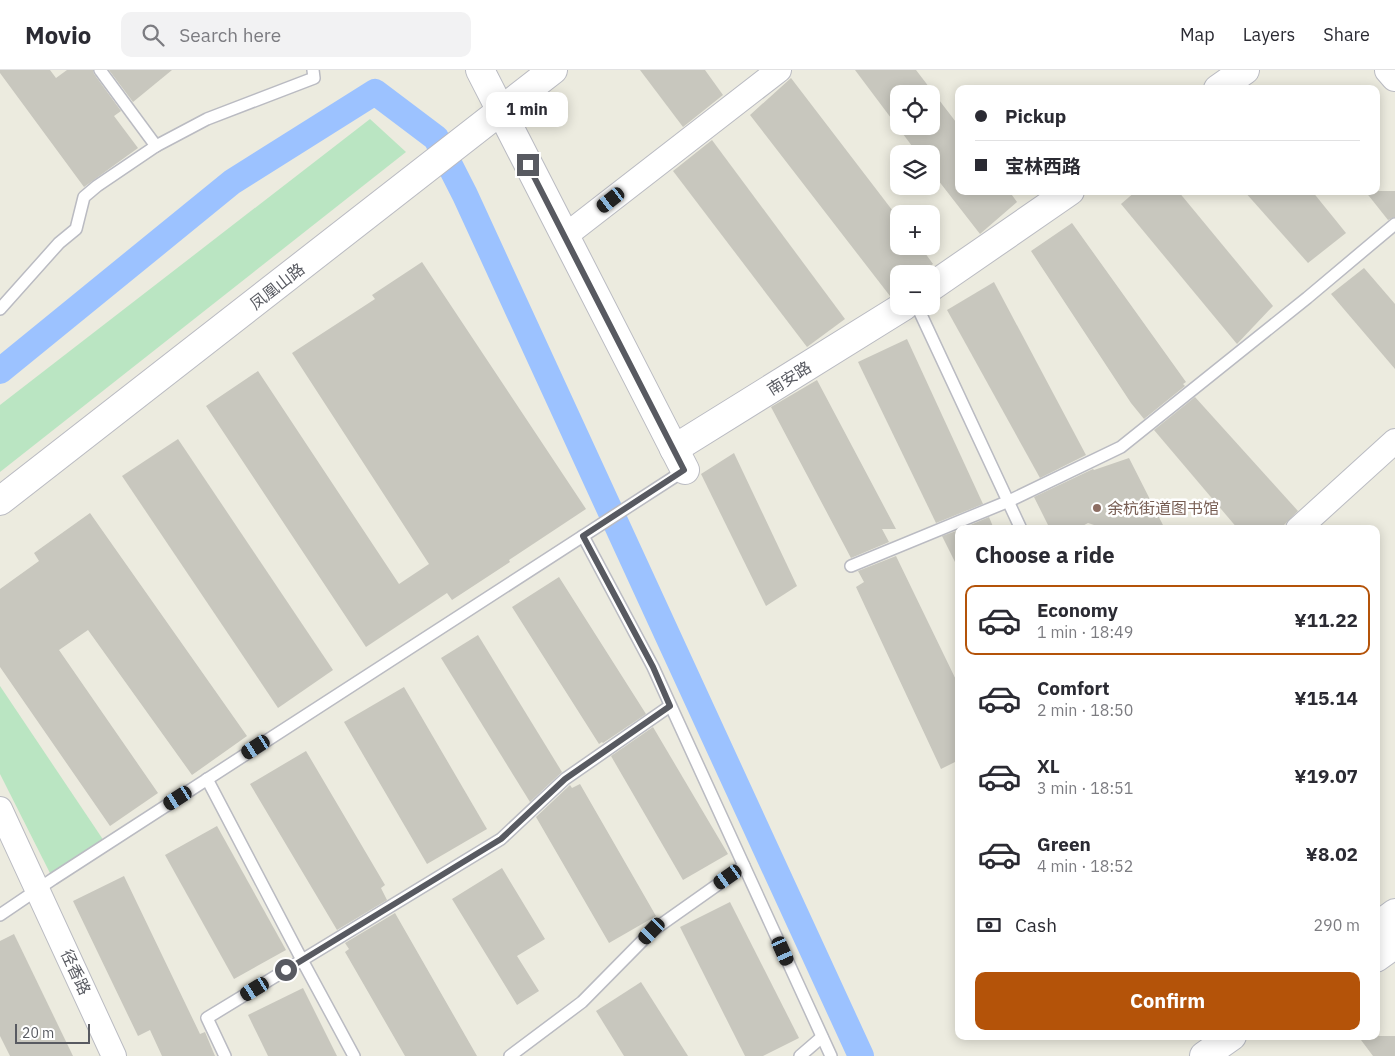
<!DOCTYPE html>
<meta charset="utf-8">
<style>
:root{--surface:#fff;--page:#f2f2f3;--text:#2b2b33;--muted:#7c7c81;--line:#e1e1e2;--accent:#b45309}
body{margin:0;font-family:"IBM Plex Sans","Noto Sans SC",sans-serif;background:var(--page);color:var(--text);height:100vh;display:flex;flex-direction:column;font-size:19px;white-space:nowrap}
*{box-sizing:border-box;margin:0}
p{font-size:16px;color:var(--muted)}
.icon{flex:none;width:28px;height:28px;fill:none;stroke:currentColor;stroke-width:2;stroke-linecap:round;stroke-linejoin:round}
.map{position:relative;flex:1;overflow:hidden}
.details{position:absolute;left:955px;top:455px;width:425px;height:515px;display:flex;flex-direction:column;background:var(--surface);border-radius:10px;box-shadow:0 2px 12px #0003}
.details>*{flex:none}
.banner{position:absolute;left:955px;top:15px;width:425px;height:110px;border-radius:10px;box-shadow:0 2px 12px #0003;display:grid;align-content:center;height:110px;padding:0 20px;background:var(--surface)}
.fabs{position:absolute;left:890px;top:15px;display:grid;gap:10px}
.fabs a{display:grid;place-items:center;width:50px;height:50px;border-radius:10px;background:var(--surface);box-shadow:0 2px 12px #0003;font-size:25px}
.scale{position:absolute;left:15px;bottom:12px;width:75px;box-sizing:border-box;padding-left:5px;border:2px solid #585a61;border-top:0;font-size:14px;line-height:18px;white-space:nowrap;color:#585a61;-webkit-text-stroke:4px #fff;paint-order:stroke}
.end{position:absolute;width:22px;height:22px;margin:-11px;border:6px solid #585a61;background:#fff;box-shadow:0 0 0 2px #fff}
.from{border-radius:50%}
.bubble{position:absolute;height:35px;border-radius:10px;background:var(--surface);box-shadow:0 2px 12px #0003;font-size:16px;font-weight:700;line-height:35px;text-align:center}
.car{position:absolute;width:15px;height:30px;margin:-15px -8px;border-radius:6px;box-shadow:0 0 4px 1px #0007;background:linear-gradient(#222 24%,#8ab4d8 0 40%,#222 0 76%,#8ab4d8 0 86%,#222 0)}
.banner b{display:flex;align-items:center;gap:18px;height:48px;font-size:19px}
.banner b+b{border-top:1px solid var(--line)}
.banner i{width:12px;height:12px;background:var(--text)}
ul{padding:0;list-style:none}
li{display:flex;align-items:center;gap:15px;height:70px;margin:0 10px 8px;padding:0 10px;border:2px solid transparent;border-radius:10px}
li div{flex:1}
li b{display:block;font-size:19px}
li em{font-style:normal;font-weight:700}
li.active{border-color:var(--accent)}
li>.icon{width:45px;height:45px;stroke-width:1.5}
h2{padding:0 20px;font-size:22px;line-height:60px}
.pay{display:flex;align-items:center;gap:12px;height:55px;padding:0 20px;font-size:19px}
.pay p{margin-inline-start:auto}
.cta{display:flex;gap:10px;margin-top:auto;padding:10px 20px}
.cta a{flex:1;height:58px;border-radius:10px;background:var(--accent);color:#fff;font-size:20px;font-weight:700;line-height:58px;text-align:center}
header{display:flex;align-items:center;gap:30px;box-sizing:border-box;height:70px;padding:0 25px;background:var(--surface);border-bottom:1px solid var(--line)}
header strong{font-size:24px}
nav{display:flex;gap:28px;margin-inline-start:auto;font-size:18px}
.search{width:350px;height:45px;background:var(--page);display:flex;align-items:center;gap:12px;box-sizing:border-box;padding:0 18px;border-radius:10px;color:var(--muted);font-size:19px}
.map>svg:first-child{display:block}
.green{fill:#bae5c2}
.lines{fill:none;stroke-linecap:round;stroke-linejoin:round}
.canal{stroke:#9cc2ff;stroke-width:26}
.building{fill:#c8c7be;fill-rule:evenodd}
.service-casing{stroke:#babbc2;stroke-width:14}
.minor-casing{stroke:#babbc2;stroke-width:26}
.tertiary-casing{stroke:#babbc2;stroke-width:30}
.secondary-casing{stroke:#babcc4;stroke-width:30}
.service{stroke:#fff;stroke-width:11}
.minor{stroke:#fff;stroke-width:24}
.tertiary{stroke:#fff;stroke-width:28}
.secondary{stroke:#fff;stroke-width:28}
.route{stroke:#585a61;stroke-width:6}
.education-dot{fill:#8d6e63;stroke:#fff;stroke-width:2}
.labels{text-anchor:middle;dominant-baseline:central;stroke-width:5;stroke-linejoin:round;paint-order:stroke}
.street-label{font-size:16px;fill:#585a61;stroke:#fff}
.education-label{font-size:16px;fill:#785e54;stroke:#fff;text-anchor:start}
</style>
<header>
<strong>Movio</strong>
<div class="search"><svg class="icon" aria-label="search" viewBox="0 0 24 24"><circle cx="10" cy="10" r="6"/><path d="M15 15l6 6"/></svg>Search here</div>
<nav><a>Map</a><a>Layers</a><a>Share</a></nav>
</header>
<div class="map">
<svg width="1395" height="986" viewBox="0 0 1395 986">
<rect width="100%" height="100%" fill="#ecebdf"/>
<g class="green">
<path d="M 370,49 L 406,82 L 0,402 L 0,335 Z"/>
<path d="M 0,616 L 106,774 L 53,809 L 0,704 Z"/>
</g>
<g class="lines">
<path class="canal" d="M 0,301 L 232,112 L 375,22 L 436,68 L 465,125 L 861,986"/>
</g>
<g class="building">
<path d="M 0,0 L 50,0 L 56,8 L 67,0 L 93,0 L 94,4 L 121,41 L 114,46 L 138,78 L 84,117 L 0,3 Z"/>
<path d="M 109,0 L 172,0 L 133,32 Z"/>
<path d="M 640,0 L 705,0 L 723,25 L 683,57 Z"/>
<path d="M 855,0 L 916,0 L 959,56 L 959,121 L 1009,121 L 1017,132 L 980,164 L 931,101 L 931,84 L 918,84 ZM 899,24 L 931,24 L 931,56 L 899,56 Z"/>
<path d="M 791,8 L 899,149 L 899,176 L 920,176 L 933,194 L 920,204 L 899,204 L 899,222 L 890,226 L 750,45 Z"/>
<path d="M 712,70 L 845,249 L 807,277 L 673,101 Z"/>
<path d="M 1136,121 L 1178,121 L 1273,236 L 1237,274 L 1121,134 Z"/>
<path d="M 1244,121 L 1312,121 L 1346,163 L 1308,193 Z"/>
<path d="M 1365,121 L 1395,121 L 1395,147 L 1388,150 Z"/>
<path d="M 1072,153 L 1186,312 L 1183,314 L 1185,316 L 1144,349 L 1131,333 L 1031,181 Z"/>
<path d="M 422,192 L 586,439 L 509,490 L 510,492 L 452,530 L 447,523 L 366,577 L 206,336 L 258,301 L 399,514 L 429,494 L 292,283 L 375,229 L 372,225 Z"/>
<path d="M 1364,198 L 1395,234 L 1395,299 L 1331,224 Z"/>
<path d="M 994,212 L 1086,385 L 1040,408 L 947,240 Z"/>
<path d="M 907,269 L 983,434 L 936,453 L 858,292 Z"/>
<path d="M 817,310 L 896,459 L 882,459 L 889,472 L 851,488 L 771,337 Z"/>
<path d="M 1195,327 L 1298,441 L 1280,459 L 1238,459 L 1154,360 Z"/>
<path d="M 178,369 L 333,600 L 278,638 L 122,406 Z"/>
<path d="M 734,383 L 797,516 L 766,536 L 701,404 Z"/>
<path d="M 1129,388 L 1165,459 L 1106,459 L 1088,453 L 1077,459 L 1050,459 L 1034,427 L 1093,399 L 1094,400 Z"/>
<path d="M 90,443 L 247,666 L 192,705 L 88,560 L 59,580 L 158,723 L 110,756 L 0,597 L 0,519 L 39,491 L 34,483 Z"/>
<path d="M 989,447 L 994,459 L 961,459 Z"/>
<path d="M 959,460 L 959,500 L 942,466 Z"/>
<path d="M 896,486 L 959,616 L 959,690 L 941,699 L 856,517 L 864,512 L 858,501 Z"/>
<path d="M 559,507 L 646,644 L 603,673 L 602,672 L 599,674 L 512,537 Z"/>
<path d="M 478,565 L 562,702 L 530,732 L 441,588 Z"/>
<path d="M 404,617 L 487,759 L 427,794 L 344,652 Z"/>
<path d="M 653,657 L 728,784 L 683,810 L 611,686 Z"/>
<path d="M 306,681 L 385,815 L 381,818 L 387,830 L 337,860 L 250,714 Z"/>
<path d="M 580,714 L 656,846 L 609,873 L 536,747 L 570,715 L 572,718 Z"/>
<path d="M 217,756 L 286,880 L 234,909 L 165,785 Z"/>
<path d="M 502,798 L 545,869 L 517,886 L 539,921 L 517,935 L 452,829 Z"/>
<path d="M 124,806 L 200,964 L 205,962 L 215,986 L 162,986 L 150,960 L 138,966 L 73,831 Z"/>
<path d="M 730,832 L 799,968 L 763,986 L 745,986 L 680,857 Z"/>
<path d="M 395,843 L 477,986 L 405,986 L 345,882 L 349,879 L 345,873 Z"/>
<path d="M 14,864 L 73,986 L 10,986 L 0,966 L 0,871 Z"/>
<path d="M 641,912 L 688,986 L 624,986 L 596,941 Z"/>
<path d="M 303,918 L 337,986 L 268,986 L 248,945 Z"/>
<path d="M 1358,966 L 1395,966 L 1395,986 L 1373,986 Z"/>
</g>
<g class="lines">
<defs>
<g id="service">
<path d="M 100,0 L 156,76"/>
<path d="M 917,236 L 1021,459"/>
<path d="M 0,239 L 59,173 L 76,159 L 84,127 L 97,116 L 156,76 L 207,49 L 314,8 L 313,0"/>
<path d="M 583,466 L 653,597 L 831,986"/>
<path d="M 851,496 L 1009,431 L 1121,377 L 1307,228 L 1395,154"/>
<path d="M 207,709 L 302,890 L 354,986"/>
<path d="M 0,845 L 53,809 L 685,400"/>
<path d="M 225,986 L 207,948 L 501,769 L 565,709 L 670,636"/>
<path d="M 510,986 L 582,932 L 652,861 L 744,796"/>
<path d="M 800,986 L 822,967"/>
</g>
<g id="minor">
<path d="M 565,166 L 779,0"/>
<path d="M 1298,459 L 1395,371"/>
<path d="M 0,739 L 114,986"/>
</g>
<g id="tertiary">
<path d="M 480,0 L 685,400"/>
<path d="M 1389,0 L 1395,7"/>
<path d="M 1218,19 L 1245,0"/>
<path d="M 931,217 L 1070,121"/>
<path d="M 674,379 L 904,236"/>
<path d="M 0,431 L 553,0"/>
</g>
<g id="secondary">
<path d="M 1376,857 L 1395,843"/>
<path d="M 1376,888 L 1395,874"/>
<path d="M 1204,986 L 1232,966"/>
</g>
</defs>
<use href="#service" class="service-casing"/>
<use href="#minor" class="minor-casing"/>
<use href="#tertiary" class="tertiary-casing"/>
<use href="#secondary" class="secondary-casing"/>
<use href="#service" class="service"/>
<use href="#minor" class="minor"/>
<use href="#tertiary" class="tertiary"/>
<use href="#secondary" class="secondary"/>
</g>
<g class="lines">
<path class="route" d="M 286,900 L 501,769 L 565,709 L 670,636 L 653,597 L 583,466 L 684,400 L 528,95"/>
</g>
<circle class="education-dot" cx="1097" cy="438" r="5"/>
<g class="labels">
<g class="street-label">
<text transform="translate(277 216) rotate(-38)">凤凰山路</text>
<text transform="translate(789 308) rotate(-32)">南安路</text>
<text transform="translate(76 902) rotate(65)">径香路</text>
</g>
<g class="education-label">
<text x="1107" y="438">余杭街道图书馆</text>
</g>
</g>
</svg>
<div class="fabs">
<a><svg class="icon" aria-label="locate" viewBox="0 0 24 24"><circle cx="12" cy="12" r="6"/><path d="M12 2v4M12 18v4M2 12h4M18 12h4"/></svg></a>
<a><svg class="icon" aria-label="layers" viewBox="0 0 24 24"><path d="M12 4l9 5-9 5-9-5zM3 14l9 5 9-5"/></svg></a>
<a>+</a>
<a>−</a>
</div>
<div class="scale">20 m</div>
<i class="end from" style="left:286px;top:900px"></i>
<i class="end" style="left:528px;top:95px"></i>
<div class="bubble" style="left:486px;top:22px;width:82px">1 min</div>
<i class="car" style="left:611px;top:130px;rotate:232deg"></i>
<i class="car" style="left:256px;top:677px;rotate:237deg"></i>
<i class="car" style="left:178px;top:728px;rotate:237deg"></i>
<i class="car" style="left:728px;top:807px;rotate:235deg"></i>
<i class="car" style="left:652px;top:861px;rotate:224deg"></i>
<i class="car" style="left:783px;top:881px;rotate:156deg"></i>
<i class="car" style="left:255px;top:919px;rotate:239deg"></i>
<div class="banner">
<b><i class="from"></i>Pickup</b>
<b><i></i>宝林西路</b>
</div>
<section class="details">
<h2>Choose a ride</h2>
<ul>
<li class="active"><svg class="icon" aria-label="car" viewBox="0 0 24 24"><path d="M5 17H2v-5l4-1 3-4h7l3 4 3 1v5h-3M9 17h6M6 11h13"/><circle cx="7" cy="17" r="2"/><circle cx="17" cy="17" r="2"/></svg><div><b>Economy</b><p>1 min · 18:49</p></div><em>¥11.22</em></li>
<li><svg class="icon" aria-label="car" viewBox="0 0 24 24"><path d="M5 17H2v-5l4-1 3-4h7l3 4 3 1v5h-3M9 17h6M6 11h13"/><circle cx="7" cy="17" r="2"/><circle cx="17" cy="17" r="2"/></svg><div><b>Comfort</b><p>2 min · 18:50</p></div><em>¥15.14</em></li>
<li><svg class="icon" aria-label="car" viewBox="0 0 24 24"><path d="M5 17H2v-5l4-1 3-4h7l3 4 3 1v5h-3M9 17h6M6 11h13"/><circle cx="7" cy="17" r="2"/><circle cx="17" cy="17" r="2"/></svg><div><b>XL</b><p>3 min · 18:51</p></div><em>¥19.07</em></li>
<li><svg class="icon" aria-label="car" viewBox="0 0 24 24"><path d="M5 17H2v-5l4-1 3-4h7l3 4 3 1v5h-3M9 17h6M6 11h13"/><circle cx="7" cy="17" r="2"/><circle cx="17" cy="17" r="2"/></svg><div><b>Green</b><p>4 min · 18:52</p></div><em>¥8.02</em></li>
</ul>
<div class="pay"><svg class="icon" aria-label="cash" viewBox="0 0 24 24"><path d="M3 7h18v10H3z"/><circle cx="12" cy="12" r="2"/></svg>Cash<p>290 m</p></div>
<div class="cta"><a>Confirm</a></div>
</section>
</div>
